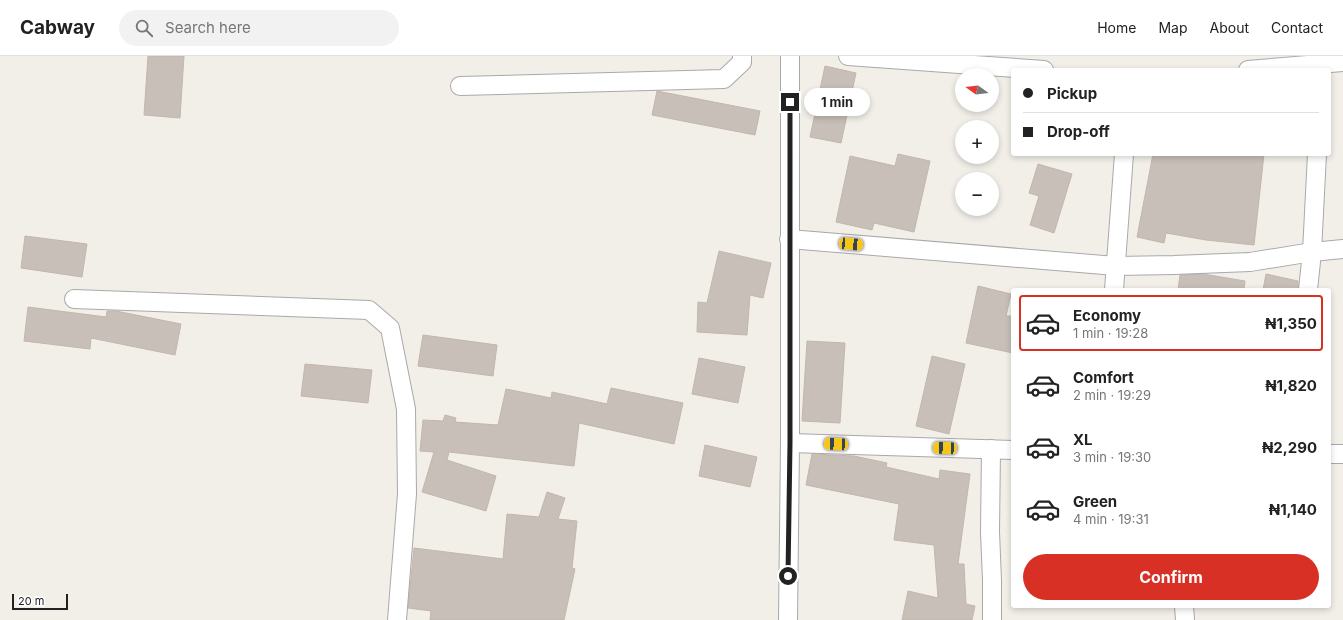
<!DOCTYPE html>
<meta charset="utf-8">
<style>
:root{--surface:#fff;--page:#f2f2f2;--text:#222;--muted:#767676;--line:#e0e0e0;--accent:#d93025}
body{margin:0;font-family:Inter,sans-serif;background:var(--page);color:var(--text);height:100vh;display:flex;flex-direction:column;font-size:15px;white-space:nowrap}
*{box-sizing:border-box;margin:0}
p{font-size:13px;color:var(--muted)}
.icon{flex:none;width:22px;height:22px;fill:none;stroke:currentColor;stroke-width:2;stroke-linecap:round;stroke-linejoin:round}
.map{position:relative;flex:1;overflow:hidden}
.panel{position:absolute;left:1011px;top:232px;width:320px;height:320px;display:flex;flex-direction:column;background:var(--surface);border-radius:4px;box-shadow:0 2px 6px #0003}
.panel>*{flex:none}
.banner{position:absolute;left:1011px;top:12px;width:320px;height:88px;border-radius:4px;box-shadow:0 2px 6px #0003;display:grid;align-content:center;height:88px;padding:0 12px;background:var(--surface)}
.needle{width:26px;rotate:284deg}
.controls{position:absolute;left:955px;top:12px;display:grid;gap:8px}
.controls a{display:grid;place-items:center;width:44px;height:44px;border-radius:50%;background:var(--surface);box-shadow:0 2px 6px #0003;font-size:20px}
.scale{position:absolute;left:12px;bottom:10px;width:56px;box-sizing:border-box;padding-left:4px;border:2px solid #222;border-top:0;font-size:11px;line-height:14px;white-space:nowrap;color:#222;-webkit-text-stroke:3px #fff;paint-order:stroke}
.end{position:absolute;width:18px;height:18px;margin:-9px;border:5px solid #222;background:#fff;box-shadow:0 0 0 2px #fff}
.from{border-radius:50%}
.bubble{position:absolute;height:28px;border-radius:14px;background:var(--surface);box-shadow:0 2px 6px #0003;font-size:13px;font-weight:700;line-height:28px;text-align:center}
.car{position:absolute;width:12px;height:24px;margin:-12px -6px;border-radius:5px;box-shadow:0 0 3px 1px #0007;background:linear-gradient(#f5c518 24%,#345 0 40%,#f5c518 0 76%,#345 0 86%,#f5c518 0)}
.banner b{display:flex;align-items:center;gap:14px;height:38px;font-size:15px}
.banner b+b{border-top:1px solid var(--line)}
.banner i{width:10px;height:10px;background:var(--text)}
ul{padding:7px 0 0;list-style:none}
li{display:flex;align-items:center;gap:12px;height:56px;margin:0 8px 6px;padding:0 4px;border:2px solid transparent;border-radius:4px}
li div{flex:1}
li b{display:block;font-size:15px}
li em{font-style:normal;font-weight:700}
li.selected{border-color:var(--accent)}
li>.icon{width:36px;height:36px;stroke-width:1.5}
.cta{display:flex;gap:8px;margin-top:auto;padding:8px 12px}
.cta a{flex:1;height:46px;border-radius:24px;background:var(--accent);color:#fff;font-size:16px;font-weight:700;line-height:46px;text-align:center}
header{display:flex;align-items:center;gap:24px;box-sizing:border-box;height:56px;padding:0 20px;background:var(--surface);border-bottom:1px solid var(--line)}
header strong{font-size:19px}
nav{display:flex;gap:22px;margin-inline-start:auto;font-size:14px}
.search{width:280px;height:36px;background:var(--page);display:flex;align-items:center;gap:10px;box-sizing:border-box;padding:0 14px;border-radius:22px;color:var(--muted);font-size:15px}
.map>svg:first-child{display:block}
.building{fill:#c7bfb8;stroke:#c4b6ab}
.lines{fill:none;stroke-linecap:round;stroke-linejoin:round}
.street-casing{stroke:#a9a9a9;stroke-width:20}
.street{stroke:#fff;stroke-width:18}
.route{stroke:#222;stroke-width:5}
</style>
<header>
<strong>Cabway</strong>
<div class="search"><svg class="icon" aria-label="search" viewBox="0 0 24 24"><circle cx="10" cy="10" r="6"/><path d="M15 15l6 6"/></svg>Search here</div>
<nav><a>Home</a><a>Map</a><a>About</a><a>Contact</a></nav>
</header>
<div class="map">
<svg width="1343" height="564" viewBox="0 0 1343 564">
<rect width="100%" height="100%" fill="#f2efe9"/>
<g class="building">
<path d="M 148,0 L 184,0 L 180,62 L 144,59 Z"/>
<path d="M 825,10 L 856,17 L 841,87 L 810,81 Z"/>
<path d="M 657,35 L 760,55 L 755,79 L 652,59 Z"/>
<path d="M 898,98 L 930,105 L 914,176 L 874,167 L 872,174 L 836,166 L 850,100 L 895,110 Z"/>
<path d="M 1153,98 L 1264,98 L 1254,189 L 1206,184 L 1166,177 L 1164,187 L 1137,181 Z"/>
<path d="M 1038,108 L 1072,118 L 1054,177 L 1030,169 L 1039,140 L 1029,137 Z"/>
<path d="M 25,180 L 87,188 L 82,221 L 21,212 Z"/>
<path d="M 719,195 L 771,207 L 763,242 L 750,239 L 747,279 L 697,276 L 698,246 L 707,247 Z"/>
<path d="M 1203,218 L 1245,225 L 1244,234 L 1178,234 L 1180,219 Z"/>
<path d="M 1266,218 L 1298,225 L 1298,234 L 1263,234 Z"/>
<path d="M 978,230 L 1011,238 L 1006,260 L 1013,260 L 1013,297 L 966,287 Z"/>
<path d="M 28,251 L 106,261 L 107,255 L 116,255 L 181,268 L 175,299 L 91,282 L 90,293 L 24,285 Z"/>
<path d="M 423,279 L 497,289 L 493,320 L 418,310 Z"/>
<path d="M 807,285 L 845,287 L 840,367 L 802,365 Z"/>
<path d="M 932,300 L 965,308 L 949,378 L 916,370 Z"/>
<path d="M 699,302 L 745,311 L 738,347 L 692,338 Z"/>
<path d="M 305,308 L 372,314 L 368,347 L 301,340 Z"/>
<path d="M 611,332 L 683,347 L 674,388 L 579,367 L 574,410 L 449,396 L 447,404 L 496,420 L 486,455 L 422,436 L 434,396 L 420,395 L 423,364 L 443,365 L 445,359 L 456,362 L 455,366 L 498,369 L 506,333 L 551,342 L 552,336 L 607,348 Z"/>
<path d="M 705,389 L 757,401 L 750,431 L 699,420 Z"/>
<path d="M 812,398 L 854,400 L 887,407 L 886,411 L 939,423 L 940,414 L 970,418 L 958,508 L 964,508 L 966,548 L 975,550 L 972,564 L 902,564 L 908,535 L 938,542 L 934,489 L 894,484 L 899,448 L 806,429 Z"/>
<path d="M 547,436 L 565,442 L 558,463 L 577,465 L 572,512 L 575,513 L 564,564 L 430,564 L 431,555 L 408,552 L 414,492 L 503,503 L 507,458 L 539,461 Z"/>
</g>
<g class="lines">
<defs>
<g id="street">
<path d="M 848,0 L 1044,14"/>
<path d="M 1248,14 L 1343,6"/>
<path d="M 460,30 L 724,23 L 742,6 L 742,0"/>
<path d="M 789,183 L 1116,210 L 1174,209 L 1250,206 L 1312,196 L 1343,193"/>
<path d="M 1114,234 L 1124,98"/>
<path d="M 1308,234 L 1312,196 L 1317,98"/>
<path d="M 74,243 L 369,254 L 390,272 L 406,353 L 407,438 L 397,564"/>
<path d="M 790,387 L 1013,394"/>
<path d="M 991,393 L 990,476 L 992,524 L 992,564"/>
<path d="M 1329,398 L 1343,398"/>
<path d="M 1184,550 L 1185,564"/>
<path d="M 788,564 L 790,387 L 790,0"/>
</g>
</defs>
<use href="#street" class="street-casing"/>
<use href="#street" class="street"/>
</g>
<g class="lines">
<path class="route" d="M 788,520 L 790,387 L 790,46"/>
</g>
</svg>
<div class="controls">
<a><svg class="needle" viewBox="-14 -14 28 28"><path d="M0-13l5 13h-10z" fill="#e53935"/><path d="M0 13l5-13h-10z" fill="#767676"/></svg></a>
<a>+</a>
<a>−</a>
</div>
<div class="scale">20 m</div>
<i class="end from" style="left:788px;top:520px"></i>
<i class="end" style="left:790px;top:46px"></i>
<div class="bubble" style="left:804px;top:32px;width:66px">1 min</div>
<i class="car" style="left:851px;top:188px;rotate:95deg"></i>
<i class="car" style="left:836px;top:388px;rotate:272deg"></i>
<i class="car" style="left:945px;top:392px;rotate:272deg"></i>
<div class="banner">
<b><i class="from"></i>Pickup</b>
<b><i></i>Drop-off</b>
</div>
<section class="panel">
<ul>
<li class="selected"><svg class="icon" aria-label="car" viewBox="0 0 24 24"><path d="M5 17H2v-5l4-1 3-4h7l3 4 3 1v5h-3M9 17h6M6 11h13"/><circle cx="7" cy="17" r="2"/><circle cx="17" cy="17" r="2"/></svg><div><b>Economy</b><p>1 min · 19:28</p></div><em>₦1,350</em></li>
<li><svg class="icon" aria-label="car" viewBox="0 0 24 24"><path d="M5 17H2v-5l4-1 3-4h7l3 4 3 1v5h-3M9 17h6M6 11h13"/><circle cx="7" cy="17" r="2"/><circle cx="17" cy="17" r="2"/></svg><div><b>Comfort</b><p>2 min · 19:29</p></div><em>₦1,820</em></li>
<li><svg class="icon" aria-label="car" viewBox="0 0 24 24"><path d="M5 17H2v-5l4-1 3-4h7l3 4 3 1v5h-3M9 17h6M6 11h13"/><circle cx="7" cy="17" r="2"/><circle cx="17" cy="17" r="2"/></svg><div><b>XL</b><p>3 min · 19:30</p></div><em>₦2,290</em></li>
<li><svg class="icon" aria-label="car" viewBox="0 0 24 24"><path d="M5 17H2v-5l4-1 3-4h7l3 4 3 1v5h-3M9 17h6M6 11h13"/><circle cx="7" cy="17" r="2"/><circle cx="17" cy="17" r="2"/></svg><div><b>Green</b><p>4 min · 19:31</p></div><em>₦1,140</em></li>
</ul>
<div class="cta"><a>Confirm</a></div>
</section>
</div>
